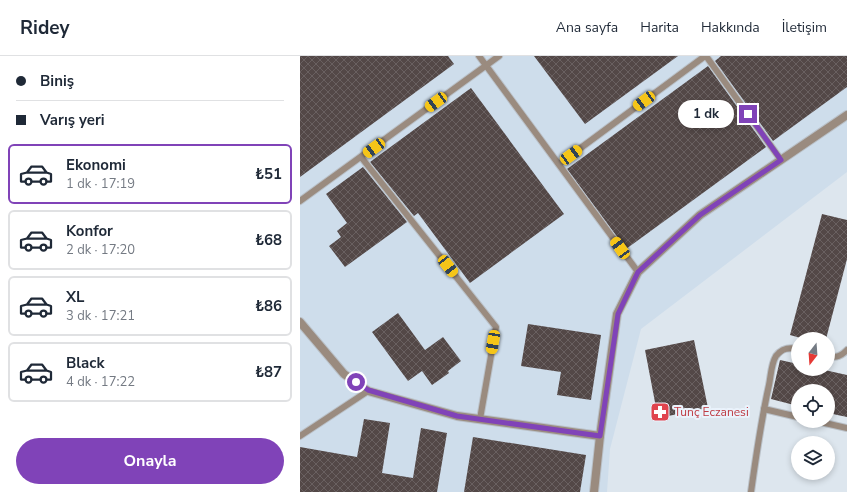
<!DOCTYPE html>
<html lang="tr">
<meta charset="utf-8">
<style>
:root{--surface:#fff;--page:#f2f2f3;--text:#1f2937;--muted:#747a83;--line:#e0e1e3;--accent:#8043b8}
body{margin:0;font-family:"Nunito Sans",sans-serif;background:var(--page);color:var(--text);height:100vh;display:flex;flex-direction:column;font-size:15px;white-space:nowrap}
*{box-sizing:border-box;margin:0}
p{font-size:13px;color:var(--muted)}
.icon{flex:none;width:22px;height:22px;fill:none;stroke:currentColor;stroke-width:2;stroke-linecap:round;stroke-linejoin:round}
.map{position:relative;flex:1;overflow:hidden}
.side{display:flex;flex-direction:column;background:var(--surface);width:300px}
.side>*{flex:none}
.top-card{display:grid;align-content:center;height:88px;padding:0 16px;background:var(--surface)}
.needle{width:26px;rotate:197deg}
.buttons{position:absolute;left:491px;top:276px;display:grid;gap:8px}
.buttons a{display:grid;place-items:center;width:44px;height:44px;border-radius:50%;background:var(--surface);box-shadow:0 2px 6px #0003;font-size:20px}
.end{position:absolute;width:18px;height:18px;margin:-9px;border:5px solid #8043b8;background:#fff;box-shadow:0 0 0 2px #fff}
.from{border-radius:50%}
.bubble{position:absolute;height:28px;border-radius:14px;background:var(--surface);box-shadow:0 2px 6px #0003;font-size:13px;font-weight:700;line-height:28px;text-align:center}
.car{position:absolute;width:12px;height:24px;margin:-12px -6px;border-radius:5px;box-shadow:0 0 3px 1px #0007;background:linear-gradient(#f5c518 24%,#345 0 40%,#f5c518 0 76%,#345 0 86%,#f5c518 0)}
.top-card b{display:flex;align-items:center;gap:14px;height:38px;font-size:15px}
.top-card b+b{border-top:1px solid var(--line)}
.top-card i{width:10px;height:10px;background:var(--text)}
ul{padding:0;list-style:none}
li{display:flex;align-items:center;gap:12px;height:60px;margin:0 8px 6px;padding:0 8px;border:2px solid var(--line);border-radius:6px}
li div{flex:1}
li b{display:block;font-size:15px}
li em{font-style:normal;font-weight:700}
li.active{border-color:var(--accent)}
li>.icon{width:36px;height:36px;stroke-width:1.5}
.cta{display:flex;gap:8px;margin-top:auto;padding:8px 16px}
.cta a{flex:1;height:46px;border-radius:24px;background:var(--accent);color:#fff;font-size:16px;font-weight:700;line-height:46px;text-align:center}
header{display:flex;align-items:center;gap:24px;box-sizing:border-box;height:56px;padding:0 20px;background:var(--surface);border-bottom:1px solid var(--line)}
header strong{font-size:19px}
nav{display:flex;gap:22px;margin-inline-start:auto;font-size:14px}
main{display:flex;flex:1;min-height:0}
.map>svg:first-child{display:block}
.built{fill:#ceddeb}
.building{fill:url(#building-cross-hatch)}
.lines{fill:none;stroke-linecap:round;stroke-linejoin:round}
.service-casing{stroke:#bac1c8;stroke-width:8}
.minor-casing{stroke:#bac1c8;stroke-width:10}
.service{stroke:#9a8b7f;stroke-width:6}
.minor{stroke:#9a8b7f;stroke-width:8}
.route{stroke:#8043b8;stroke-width:5}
.labels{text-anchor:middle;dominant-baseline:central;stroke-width:4;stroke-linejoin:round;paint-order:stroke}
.health-label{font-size:12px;fill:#be3a42;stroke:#eaf3fc;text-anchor:start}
</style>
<header>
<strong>Ridey</strong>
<nav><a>Ana sayfa</a><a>Harita</a><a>Hakkında</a><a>İletişim</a></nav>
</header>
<main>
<section class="side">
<div class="top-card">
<b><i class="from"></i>Biniş</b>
<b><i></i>Varış yeri</b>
</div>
<ul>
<li class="active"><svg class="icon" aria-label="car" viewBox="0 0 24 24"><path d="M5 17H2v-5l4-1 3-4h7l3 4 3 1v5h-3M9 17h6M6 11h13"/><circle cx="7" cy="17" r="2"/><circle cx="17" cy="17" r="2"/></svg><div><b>Ekonomi</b><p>1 dk · 17:19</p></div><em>₺51</em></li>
<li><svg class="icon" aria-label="car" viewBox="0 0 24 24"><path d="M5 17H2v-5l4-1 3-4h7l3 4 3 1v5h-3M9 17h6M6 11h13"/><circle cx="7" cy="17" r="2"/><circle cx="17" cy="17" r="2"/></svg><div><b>Konfor</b><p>2 dk · 17:20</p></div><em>₺68</em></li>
<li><svg class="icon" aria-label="car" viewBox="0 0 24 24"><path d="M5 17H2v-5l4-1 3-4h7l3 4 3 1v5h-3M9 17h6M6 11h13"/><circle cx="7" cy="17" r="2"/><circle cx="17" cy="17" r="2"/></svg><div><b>XL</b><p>3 dk · 17:21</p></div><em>₺86</em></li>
<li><svg class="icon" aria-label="car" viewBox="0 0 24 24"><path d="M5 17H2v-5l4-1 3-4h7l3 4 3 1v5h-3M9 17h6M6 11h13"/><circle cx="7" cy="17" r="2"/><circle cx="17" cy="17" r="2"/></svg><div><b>Black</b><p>4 dk · 17:22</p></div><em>₺87</em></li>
</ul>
<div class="cta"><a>Onayla</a></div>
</section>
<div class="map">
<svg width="547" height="436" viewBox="0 0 547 436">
<defs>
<pattern id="building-cross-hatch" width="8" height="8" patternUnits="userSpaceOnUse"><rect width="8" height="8" fill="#534847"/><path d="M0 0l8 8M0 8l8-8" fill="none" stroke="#696060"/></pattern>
</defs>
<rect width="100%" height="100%" fill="#dde6ee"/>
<path class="built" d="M 0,0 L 547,0 L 547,116 L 341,273 L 310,393 L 307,436 L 0,436 Z"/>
<g class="building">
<path d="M 0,0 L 148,0 L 154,8 L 0,121 Z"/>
<path d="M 234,0 L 378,0 L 285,68 Z"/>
<path d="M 421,0 L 547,0 L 547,31 L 473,85 L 415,5 Z"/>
<path d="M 408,10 L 466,91 L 326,193 L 267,113 Z"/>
<path d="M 171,32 L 264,158 L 170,227 L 118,157 L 114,160 L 70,106 Z"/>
<path d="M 63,111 L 107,166 L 45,211 L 29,190 L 41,181 L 37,175 L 47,167 L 26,138 Z"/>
<path d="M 522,158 L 547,164 L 547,203 L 526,283 L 504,283 L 490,279 Z"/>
<path d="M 98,257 L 125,294 L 143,281 L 161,305 L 148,315 L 149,317 L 132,329 L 122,315 L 108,325 L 72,276 Z"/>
<path d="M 228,268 L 301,279 L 291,344 L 257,339 L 261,316 L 221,310 Z"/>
<path d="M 394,284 L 408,352 L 358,362 L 345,294 Z"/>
<path d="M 480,304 L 498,308 L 498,313 L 520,313 L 547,319 L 547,361 L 528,357 L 528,335 L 498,335 L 498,350 L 471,343 Z"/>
<path d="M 64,363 L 90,367 L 82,417 L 113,422 L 121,372 L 147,377 L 137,436 L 0,436 L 0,391 L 57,401 Z"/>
<path d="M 173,381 L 286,399 L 280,436 L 164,436 Z"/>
</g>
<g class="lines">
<defs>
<g id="service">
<path d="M 179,0 L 338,216"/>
<path d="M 406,0 L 481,104"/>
<path d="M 61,101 L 196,271 L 180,363"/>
<path d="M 259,108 L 405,0"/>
<path d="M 0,145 L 199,0"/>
<path d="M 528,300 C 537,302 541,300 547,294"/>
<path d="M 464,353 L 498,361"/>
<path d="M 516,365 L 547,372"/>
<path d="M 0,380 L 68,335"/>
<path d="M 451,436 C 456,400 461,365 469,329 C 471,320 471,308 476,300 C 482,292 489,291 498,293"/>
</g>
<g id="minor">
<path d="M 0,266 L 44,318 L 68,335 L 157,360 L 300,380"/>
<path d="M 294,436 L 300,380 L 317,258 L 338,216 L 400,159 L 547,59"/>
</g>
</defs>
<use href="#service" class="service-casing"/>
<use href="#minor" class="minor-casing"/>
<use href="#service" class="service"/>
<use href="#minor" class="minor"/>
</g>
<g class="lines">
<path class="route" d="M 56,326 L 68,334 L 157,360 L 300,380 L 318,258 L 338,216 L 400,159 L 481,104 L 448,58"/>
</g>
<defs>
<symbol id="pharmacy-square" viewBox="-11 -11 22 22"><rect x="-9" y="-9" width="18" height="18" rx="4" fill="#e0444e" stroke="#eaf3fc"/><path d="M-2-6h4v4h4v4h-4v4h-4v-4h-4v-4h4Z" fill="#fff"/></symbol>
</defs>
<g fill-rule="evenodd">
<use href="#pharmacy-square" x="349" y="345" width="22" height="22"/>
</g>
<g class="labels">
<g class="health-label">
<text x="374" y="356">Tunç Eczanesi</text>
</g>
</g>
</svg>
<div class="buttons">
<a><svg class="needle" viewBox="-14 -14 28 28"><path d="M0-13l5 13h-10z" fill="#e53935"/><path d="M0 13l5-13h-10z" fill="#747a83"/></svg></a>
<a><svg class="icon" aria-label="locate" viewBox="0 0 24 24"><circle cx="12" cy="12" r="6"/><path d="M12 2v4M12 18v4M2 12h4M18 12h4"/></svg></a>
<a><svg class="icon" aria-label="layers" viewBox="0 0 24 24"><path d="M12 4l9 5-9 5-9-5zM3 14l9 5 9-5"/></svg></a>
</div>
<i class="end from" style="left:56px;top:326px"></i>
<i class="end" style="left:448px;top:58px"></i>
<div class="bubble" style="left:378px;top:44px;width:56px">1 dk</div>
<i class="car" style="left:344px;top:45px;rotate:234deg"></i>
<i class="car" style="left:136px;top:46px;rotate:234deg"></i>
<i class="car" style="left:74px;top:92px;rotate:234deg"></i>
<i class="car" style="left:271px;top:99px;rotate:54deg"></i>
<i class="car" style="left:320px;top:192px;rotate:324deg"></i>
<i class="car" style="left:148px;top:210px;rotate:142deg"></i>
<i class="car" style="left:193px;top:286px;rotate:190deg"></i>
</div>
</main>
